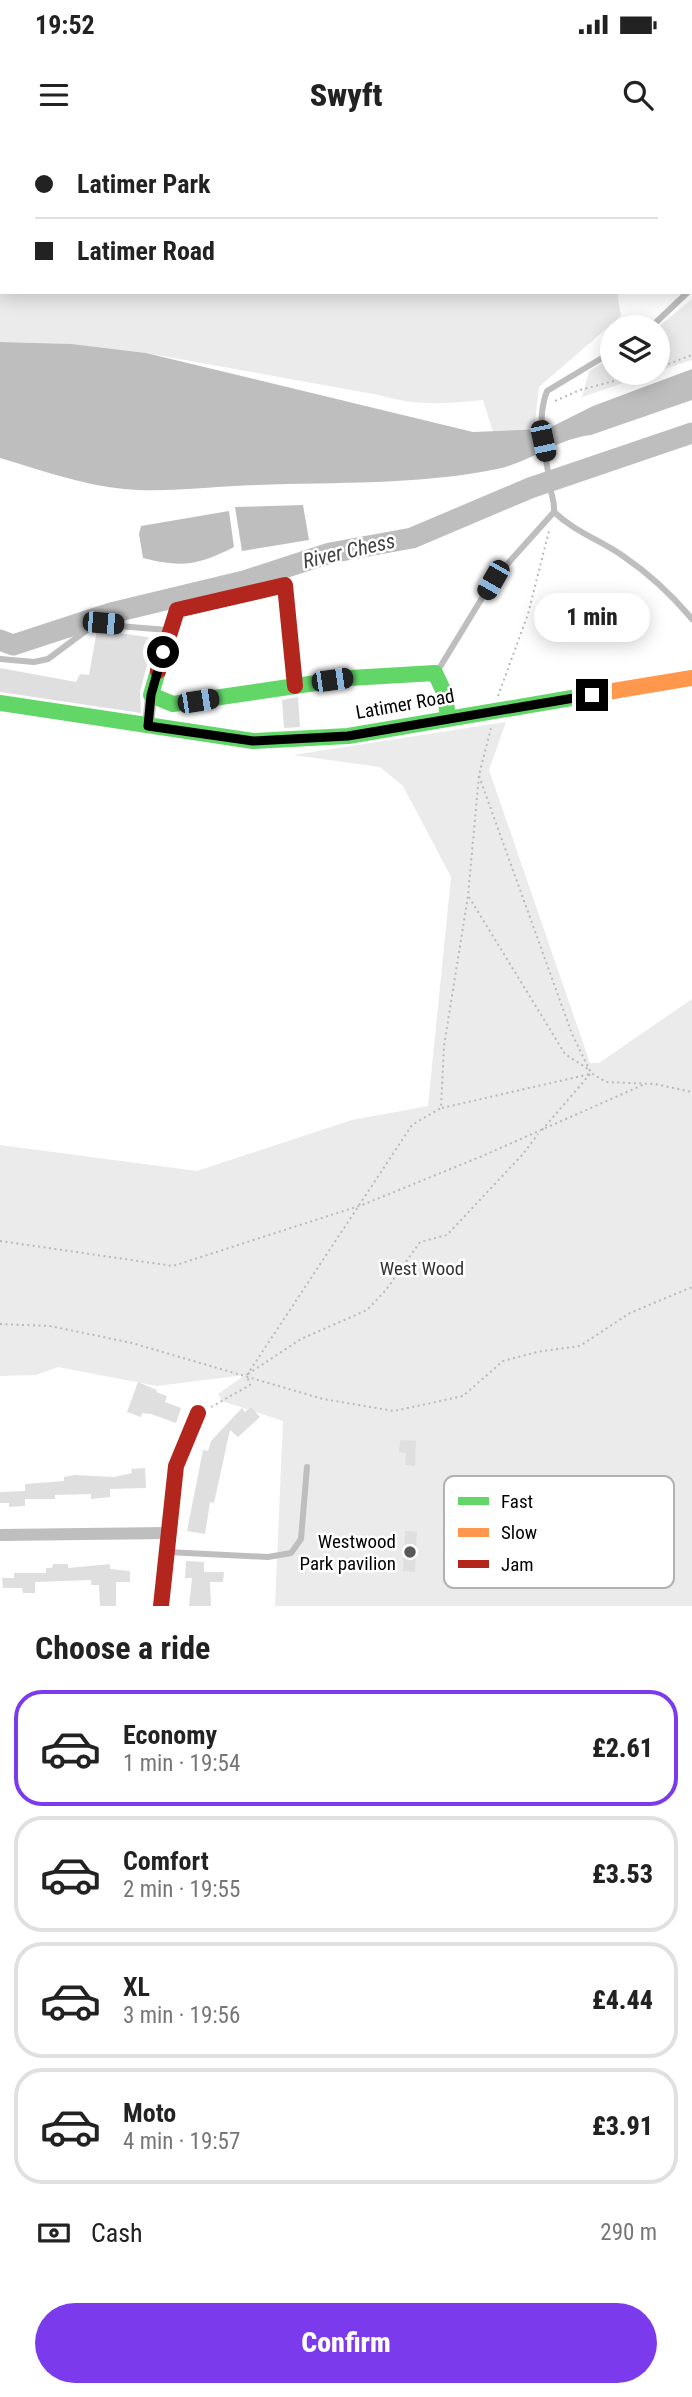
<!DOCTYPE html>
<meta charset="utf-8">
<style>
:root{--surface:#fff;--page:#f2f2f2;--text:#222;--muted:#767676;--line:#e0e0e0;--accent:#7c3aed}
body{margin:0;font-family:"Roboto Condensed",sans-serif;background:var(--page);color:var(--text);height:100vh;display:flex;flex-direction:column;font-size:26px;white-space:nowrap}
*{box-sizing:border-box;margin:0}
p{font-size:23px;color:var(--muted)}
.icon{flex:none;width:38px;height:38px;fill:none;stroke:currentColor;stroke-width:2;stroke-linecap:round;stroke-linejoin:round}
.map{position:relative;height:1466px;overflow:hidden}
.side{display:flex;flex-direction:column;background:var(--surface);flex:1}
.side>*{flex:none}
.top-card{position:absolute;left:0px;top:0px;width:693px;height:154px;box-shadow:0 4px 18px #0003;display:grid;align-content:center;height:154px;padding:0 35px;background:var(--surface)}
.controls{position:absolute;left:600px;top:175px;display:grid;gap:14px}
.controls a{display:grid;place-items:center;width:70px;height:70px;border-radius:50%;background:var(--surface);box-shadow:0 4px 18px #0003;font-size:35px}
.end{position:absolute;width:32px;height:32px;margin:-16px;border:9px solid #000;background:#fff;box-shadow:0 0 0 4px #fff}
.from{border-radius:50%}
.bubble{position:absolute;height:49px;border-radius:24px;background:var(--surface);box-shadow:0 4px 18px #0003;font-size:23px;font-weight:800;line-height:49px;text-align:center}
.car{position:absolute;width:21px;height:42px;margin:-21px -10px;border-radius:9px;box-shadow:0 0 5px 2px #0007;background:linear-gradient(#222 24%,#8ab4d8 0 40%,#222 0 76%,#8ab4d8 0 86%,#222 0)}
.top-card b{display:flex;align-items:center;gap:24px;height:66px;font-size:26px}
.top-card b+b{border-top:2px solid var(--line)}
.top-card i{width:18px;height:18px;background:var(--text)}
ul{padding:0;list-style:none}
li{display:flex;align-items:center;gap:21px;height:116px;margin:0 14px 10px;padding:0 21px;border:4px solid var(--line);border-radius:28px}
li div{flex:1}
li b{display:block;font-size:26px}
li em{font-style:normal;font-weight:800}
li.active{border-color:var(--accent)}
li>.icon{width:63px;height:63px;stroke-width:1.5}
h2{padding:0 35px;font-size:32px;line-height:84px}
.pay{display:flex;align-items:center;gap:18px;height:77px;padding:0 35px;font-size:26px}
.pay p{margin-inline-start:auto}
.action{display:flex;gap:14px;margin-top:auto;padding:14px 35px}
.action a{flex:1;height:80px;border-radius:42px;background:var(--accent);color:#fff;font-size:28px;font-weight:800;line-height:80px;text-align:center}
.status{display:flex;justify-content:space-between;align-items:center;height:49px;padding:0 35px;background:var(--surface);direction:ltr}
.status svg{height:19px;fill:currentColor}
header{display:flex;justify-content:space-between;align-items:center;height:91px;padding:0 35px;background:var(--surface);font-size:32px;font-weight:800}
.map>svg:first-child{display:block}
.green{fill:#ebebeb}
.water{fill:#bebebe}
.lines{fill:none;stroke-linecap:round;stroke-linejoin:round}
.river{stroke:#bebebe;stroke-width:21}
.building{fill:#dfdfdf}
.path{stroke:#b9b9b9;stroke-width:2;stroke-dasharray:2 3.5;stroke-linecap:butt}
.lane{stroke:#bebebe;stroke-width:6}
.street{stroke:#bebebe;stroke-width:12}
.fast{stroke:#63d668;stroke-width:16}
.slow{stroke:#ff974d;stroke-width:16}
.jam{stroke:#b3261e;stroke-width:16}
.route{stroke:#000;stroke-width:9}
.poi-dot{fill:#595959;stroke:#fff;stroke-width:2.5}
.labels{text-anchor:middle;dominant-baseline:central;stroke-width:5;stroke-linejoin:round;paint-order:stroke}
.street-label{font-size:19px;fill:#000;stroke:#fff}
.park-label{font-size:19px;fill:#323232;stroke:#fff}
.poi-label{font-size:19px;fill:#000;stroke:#fff;text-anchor:end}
.water-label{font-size:21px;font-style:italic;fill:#434343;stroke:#fff}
.key{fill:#fff;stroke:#b2b2b2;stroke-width:2}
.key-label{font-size:19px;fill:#000}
</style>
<div class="status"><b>19:52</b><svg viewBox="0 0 49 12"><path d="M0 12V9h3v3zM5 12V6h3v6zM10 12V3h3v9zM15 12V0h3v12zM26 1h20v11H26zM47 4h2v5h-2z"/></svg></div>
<header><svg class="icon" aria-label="menu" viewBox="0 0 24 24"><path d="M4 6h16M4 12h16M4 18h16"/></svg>Swyft<svg class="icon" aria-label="search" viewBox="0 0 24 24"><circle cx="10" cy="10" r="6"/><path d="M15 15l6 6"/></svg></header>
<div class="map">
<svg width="692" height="1466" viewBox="0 0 692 1466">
<rect width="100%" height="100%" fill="#fff"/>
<g class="green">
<path d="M 0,0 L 191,2 L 2,2 L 2,152 L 617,152 L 621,176 L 539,247 L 534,291 L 493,292 L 483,260 C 445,264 415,266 379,255 L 146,213 L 72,204 L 0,202 Z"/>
<path d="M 206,0 L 548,0 L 549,1 L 209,2 Z"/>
<path d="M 692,159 L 692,220 L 658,231 L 658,187 Z"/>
<path d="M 612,217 L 612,233 L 653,233 L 582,257 L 589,231 Z"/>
<path d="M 506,582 L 489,630 L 590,923 L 599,923 L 692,859 L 692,1466 L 275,1466 L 283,1281 L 222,1261 L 218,1254 L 245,1235 L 157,1246 L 58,1227 L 36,1235 L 0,1236 L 0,1005 L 197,1031 L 352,980 L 428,966 L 451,737 L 403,646 L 380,627 L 293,615 Z"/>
</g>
<g class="water">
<path d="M 0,202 L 72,204 L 146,213 L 473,292 L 547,289 L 593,266 L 692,229 L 692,260 L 591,295 C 556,299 531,322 497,329 C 419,345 336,342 257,345 C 214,346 167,353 124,349 C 82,345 40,330 0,318 Z"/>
<path d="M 303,365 L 309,400 L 242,411 L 235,367 Z"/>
<path d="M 229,371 L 234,407 C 199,425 182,428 143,418 L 139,394 L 141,386 Z"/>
</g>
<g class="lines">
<path class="river" d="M 0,500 L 13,505 L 111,473 L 244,441 L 330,413 L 412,398 L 530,348 L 692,293"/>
</g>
<g class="building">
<path d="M 97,490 L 154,498 L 140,552 L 141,573 L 0,552 L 0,528 L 76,542 L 80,534 L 89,535 Z"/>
<path d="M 298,557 L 300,587 L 284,588 L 282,560 Z"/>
<path d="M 138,1242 L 157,1250 L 156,1252 L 167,1256 L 165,1262 L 181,1268 L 176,1283 L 151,1274 L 142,1273 L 141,1277 L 127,1272 Z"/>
<path d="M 251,1267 L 260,1277 L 238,1297 L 230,1290 L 214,1363 L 210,1362 L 205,1394 L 187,1391 L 203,1310 L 208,1311 L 211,1301 L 242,1268 L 245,1272 Z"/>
<path d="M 400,1300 L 416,1301 L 415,1326 L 405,1325 L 406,1313 L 399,1312 Z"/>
<path d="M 145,1328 L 146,1348 L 110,1349 L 110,1357 L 91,1359 L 91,1354 L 55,1355 L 55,1359 L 25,1359 L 25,1366 L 9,1367 L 9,1363 L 0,1363 L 0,1352 L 25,1351 L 25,1344 L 64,1341 L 64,1337 L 75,1335 L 114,1337 L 132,1333 L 131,1329 Z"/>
<path d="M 405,1391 L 417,1392 L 415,1432 L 403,1431 Z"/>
<path d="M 186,1421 L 204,1422 L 204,1432 L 224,1432 L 223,1442 L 210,1442 L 211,1466 L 189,1466 L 192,1438 L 185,1438 Z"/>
<path d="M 53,1424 L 68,1424 L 68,1428 L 110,1424 L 110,1429 L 130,1431 L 130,1442 L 116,1442 L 116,1466 L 100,1466 L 99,1445 L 91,1445 L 91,1440 L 35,1442 L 35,1453 L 23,1453 L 22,1448 L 3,1448 L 2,1438 L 14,1438 L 14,1433 L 46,1433 L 46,1428 L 52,1428 Z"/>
</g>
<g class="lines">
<g class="path">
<path d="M 194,0 L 197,2"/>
<path d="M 432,0 L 432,2"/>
<path d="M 435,2 L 444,0"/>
<path d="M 566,2 L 574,0"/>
<path d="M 658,228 L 692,215"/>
<path d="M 555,261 L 580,250 L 644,233"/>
<path d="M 498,556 L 528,474 L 549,391"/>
<path d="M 479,636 L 572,894 L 591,933 L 606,942 L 655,944 L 692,952"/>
<path d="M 469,757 L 565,914 L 588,929"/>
<path d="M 442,968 L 590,934"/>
<path d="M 542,990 L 591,933"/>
<path d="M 0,1101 L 173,1126 L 362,1065 L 480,1017 L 645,944"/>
<path d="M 0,1184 L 50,1186 L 132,1203 L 323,1259 L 394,1271 L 463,1256 L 503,1221 L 537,1212 L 580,1206 L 630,1173 L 692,1147"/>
<path d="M 248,1234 L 301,1199 L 367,1170 L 386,1150 L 420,1102 L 447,1095 L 523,1014 L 538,994"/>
<path d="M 247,1235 L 412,985 L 441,968 L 444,906 L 468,756 L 479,635 L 491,588"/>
<path d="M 211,1267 L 250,1245 L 247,1236"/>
</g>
<g class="lane">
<path d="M 651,187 L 688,152"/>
<path d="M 554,372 C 575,392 600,400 623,416 C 651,435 671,454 692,479"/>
<path d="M 0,519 L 34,522 L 48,519 L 95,484 L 167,490"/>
<path d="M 437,532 L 493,440 L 554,372 C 555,361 551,356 550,345 C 546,312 535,283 547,251 L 612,212"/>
<path d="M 167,1412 L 268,1417 L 291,1413 L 301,1399 L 307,1327"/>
</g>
<g class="street">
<path d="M 148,586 L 151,555"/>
<path d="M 0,1395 L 168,1393"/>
</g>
<g class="fast">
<path d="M 158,531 L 151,555 L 173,564 L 350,538 L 435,533 L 445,554 L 448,578"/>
<path d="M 0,563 L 253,601 L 348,596 L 601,553"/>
</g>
<path class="slow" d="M 601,553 L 692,538"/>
<g class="jam">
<path d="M 158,531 L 177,470 L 285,445 L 295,546"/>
<path d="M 161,1466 L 176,1326 L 198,1273"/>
</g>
</g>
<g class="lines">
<path class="route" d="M 163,512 L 151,555 L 148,586 L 253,601 L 348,596 L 592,555"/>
</g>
<circle class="poi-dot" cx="410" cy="1412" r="7"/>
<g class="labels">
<g class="street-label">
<text transform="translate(405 564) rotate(-10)">Latimer Road</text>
</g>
<g class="park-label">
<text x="422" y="1128">West Wood</text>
</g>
<g class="poi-label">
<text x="396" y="1401">Westwood<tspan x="396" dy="22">Park pavilion</tspan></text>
</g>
<g class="water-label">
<text transform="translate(349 411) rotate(-13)">River Chess</text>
</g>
</g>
<rect x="444" y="1336" width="230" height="112" rx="10" class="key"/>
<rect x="458" y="1357" width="31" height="8" fill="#63d668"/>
<rect x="458" y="1388" width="31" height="9" fill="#ff974d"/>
<rect x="458" y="1420" width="31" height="8" fill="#b3261e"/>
<g class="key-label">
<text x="501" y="1368">Fast</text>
<text x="501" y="1399">Slow</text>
<text x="501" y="1431">Jam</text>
</g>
</svg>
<div class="controls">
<a><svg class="icon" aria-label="layers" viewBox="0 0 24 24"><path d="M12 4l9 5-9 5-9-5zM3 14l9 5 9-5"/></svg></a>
</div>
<i class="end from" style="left:163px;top:512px"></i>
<i class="end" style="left:592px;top:555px"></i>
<div class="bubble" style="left:534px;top:453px;width:116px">1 min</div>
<i class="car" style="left:543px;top:301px;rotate:168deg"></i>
<i class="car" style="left:493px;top:440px;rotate:210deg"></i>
<i class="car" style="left:103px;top:483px;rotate:95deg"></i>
<i class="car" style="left:332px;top:540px;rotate:82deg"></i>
<i class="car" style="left:198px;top:561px;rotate:81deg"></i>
<div class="top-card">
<b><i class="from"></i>Latimer Park</b>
<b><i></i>Latimer Road</b>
</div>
</div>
<section class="side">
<h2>Choose a ride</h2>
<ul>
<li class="active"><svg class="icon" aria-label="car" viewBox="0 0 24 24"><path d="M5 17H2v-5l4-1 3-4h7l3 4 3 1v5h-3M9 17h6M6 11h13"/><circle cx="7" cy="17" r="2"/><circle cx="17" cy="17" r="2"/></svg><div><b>Economy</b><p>1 min · 19:54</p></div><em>£2.61</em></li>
<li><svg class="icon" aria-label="car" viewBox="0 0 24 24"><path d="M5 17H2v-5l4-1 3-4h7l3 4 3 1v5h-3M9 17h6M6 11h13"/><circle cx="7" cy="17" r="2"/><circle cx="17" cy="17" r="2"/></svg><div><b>Comfort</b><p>2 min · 19:55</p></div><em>£3.53</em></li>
<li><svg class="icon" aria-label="car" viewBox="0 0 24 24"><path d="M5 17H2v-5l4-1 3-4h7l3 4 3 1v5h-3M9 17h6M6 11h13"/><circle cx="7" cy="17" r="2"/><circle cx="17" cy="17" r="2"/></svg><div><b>XL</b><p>3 min · 19:56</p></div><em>£4.44</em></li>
<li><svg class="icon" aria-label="car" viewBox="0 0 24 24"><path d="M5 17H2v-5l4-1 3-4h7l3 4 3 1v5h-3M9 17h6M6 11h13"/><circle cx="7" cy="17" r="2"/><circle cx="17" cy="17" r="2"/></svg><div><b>Moto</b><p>4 min · 19:57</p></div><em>£3.91</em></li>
</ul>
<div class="pay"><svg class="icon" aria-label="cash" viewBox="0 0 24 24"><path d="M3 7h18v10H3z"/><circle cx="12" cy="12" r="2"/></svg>Cash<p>290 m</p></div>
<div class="action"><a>Confirm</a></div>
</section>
